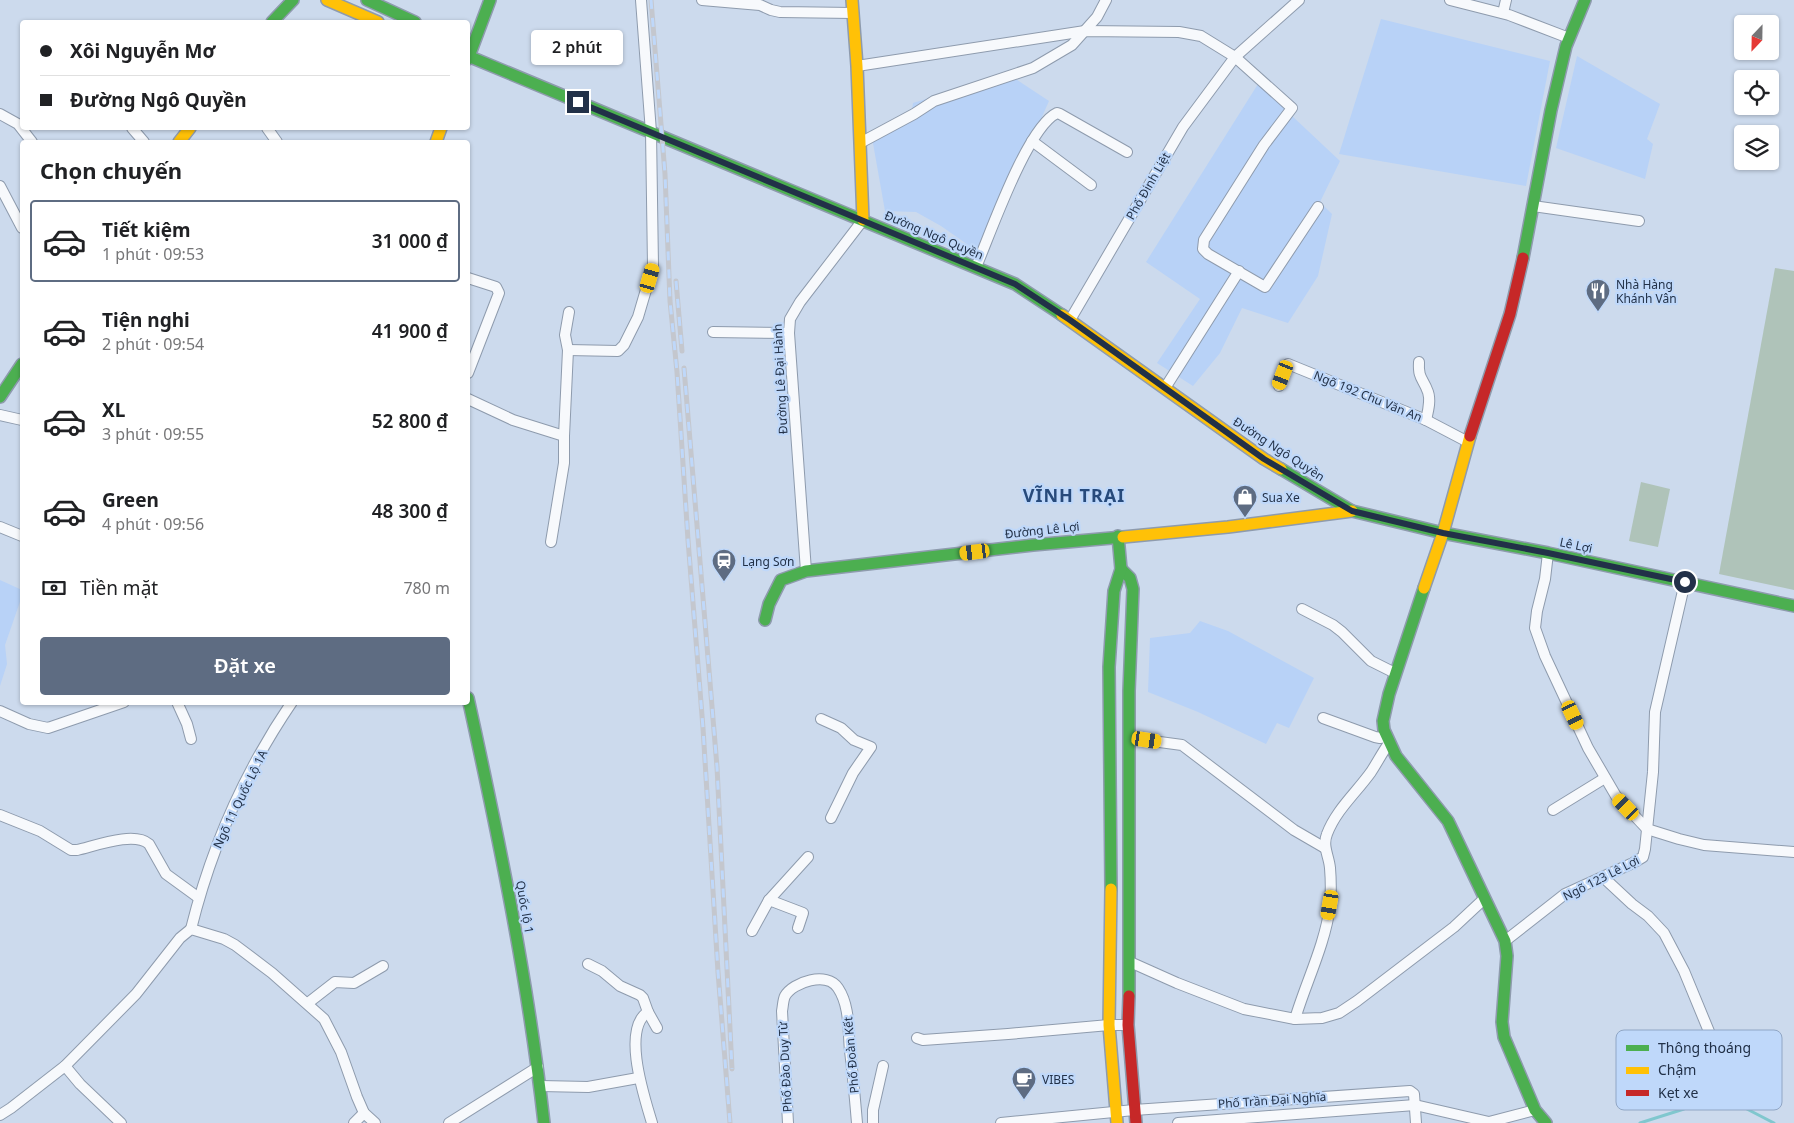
<!DOCTYPE html>
<html lang="vi">
<meta charset="utf-8">
<style>
:root{--surface:#fff;--page:#f6f6f6;--text:#202124;--muted:#757577;--line:#e0e0e0;--accent:#5e6c82}
body{margin:0;font-family:"Noto Sans",sans-serif;background:var(--page);color:var(--text);height:100vh;display:flex;flex-direction:column;font-size:19px;white-space:nowrap}
*{box-sizing:border-box;margin:0}
p{font-size:16px;color:var(--muted)}
.icon{flex:none;width:28px;height:28px;fill:none;stroke:currentColor;stroke-width:2;stroke-linecap:round;stroke-linejoin:round}
.map{position:relative;flex:1;overflow:hidden}
.panel{position:absolute;left:20px;top:140px;width:450px;height:565px;display:flex;flex-direction:column;background:var(--surface);border-radius:5px;box-shadow:0 1px 4px #0004}
.panel>*{flex:none}
.guide{position:absolute;left:20px;top:20px;width:450px;height:110px;border-radius:5px;box-shadow:0 1px 4px #0004;display:grid;align-content:center;height:110px;padding:0 20px;background:var(--surface)}
.needle{width:32px;rotate:202deg}
.buttons{position:absolute;left:1734px;top:15px;display:grid;gap:10px}
.buttons a{display:grid;place-items:center;width:45px;height:45px;border-radius:5px;background:var(--surface);box-shadow:0 1px 4px #0004;font-size:25px}
.end{position:absolute;width:22px;height:22px;margin:-11px;border:6px solid #223148;background:#fff;box-shadow:0 0 0 2px #fff}
.from{border-radius:50%}
.bubble{position:absolute;height:35px;border-radius:5px;background:var(--surface);box-shadow:0 1px 4px #0004;font-size:16px;font-weight:600;line-height:35px;text-align:center}
.car{position:absolute;width:15px;height:30px;margin:-15px -8px;border-radius:6px;box-shadow:0 0 4px 1px #0007;background:linear-gradient(#f5c518 24%,#345 0 40%,#f5c518 0 76%,#345 0 86%,#f5c518 0)}
.guide b{display:flex;align-items:center;gap:18px;height:48px;font-size:19px}
.guide b+b{border-top:1px solid var(--line)}
.guide i{width:12px;height:12px;background:var(--text)}
ul{padding:0;list-style:none}
li{display:flex;align-items:center;gap:15px;height:82px;margin:0 10px 8px;padding:0 10px;border:2px solid transparent;border-radius:5px}
li div{flex:1}
li b{display:block;font-size:19px}
li em{font-style:normal;font-weight:600}
li.on{border-color:var(--accent)}
li>.icon{width:45px;height:45px;stroke-width:1.5}
h2{padding:0 20px;font-size:22px;line-height:60px}
.pay{display:flex;align-items:center;gap:12px;height:55px;padding:0 20px;font-size:19px}
.pay p{margin-inline-start:auto}
.cta{display:flex;gap:10px;margin-top:auto;padding:10px 20px}
.cta a{flex:1;height:58px;border-radius:5px;background:var(--accent);color:#fff;font-size:20px;font-weight:600;line-height:58px;text-align:center}
.map>svg:first-child{display:block}
.built{fill:#b8d2f7}
.green{fill:#afc3b9}
.lines{fill:none;stroke-linecap:round;stroke-linejoin:round}
.stream{stroke:#80c7ce;stroke-width:3}
.street-casing{stroke:#8e9bad;stroke-width:12}
.fast-casing{stroke:#8e9bad;stroke-width:14}
.slow-casing{stroke:#8e9bad;stroke-width:14}
.jam-casing{stroke:#8e9bad;stroke-width:14}
.street{stroke:#f7f9fc;stroke-width:10}
.fast{stroke:#4caf50;stroke-width:11}
.slow{stroke:#ffc107;stroke-width:11}
.jam{stroke:#c62828;stroke-width:11}
.rail-casing{stroke:#c4c7ce;stroke-width:5}
.rail{stroke:#bfd8fa;stroke-width:3;stroke-dasharray:9;stroke-linecap:butt}
.route{stroke:#223148;stroke-width:6}
.labels{text-anchor:middle;dominant-baseline:central;stroke-width:4.5;stroke-linejoin:round;paint-order:stroke}
.street-label{font-size:12px;fill:#223148;stroke:#bfd8fa}
.poi-label{font-size:12px;fill:#223148;stroke:#bfd8fa;text-anchor:start}
.district-label{font-size:18px;font-weight:bold;letter-spacing:1px;fill:#274a7b;stroke:#bfd8fa}
.key{fill:#bfd8fa;stroke:#90a6c5;stroke-width:1}
.key-label{font-size:14px;fill:#223148}
</style>
<div class="map">
<svg width="1794" height="1123" viewBox="0 0 1794 1123">
<rect width="100%" height="100%" fill="#ccdaed"/>
<g class="built">
<path d="M 1381,19 L 1550,61 L 1526,186 L 1339,154 Z"/>
<path d="M 1577,56 L 1660,104 L 1647,139 L 1653,144 L 1645,179 L 1556,148 Z"/>
<path d="M 1008,74 L 1049,101 L 981,254 L 941,226 L 916,212 L 885,211 L 871,132 L 912,110 L 913,103 Z"/>
<path d="M 1258,84 L 1340,161 L 1320,202 L 1332,214 L 1318,276 L 1288,323 L 1242,308 L 1220,353 L 1193,386 L 1157,363 L 1200,299 L 1146,262 Z"/>
<path d="M 0,580 L 22,590 L 22,596 L 5,645 L 7,664 L 0,686 Z"/>
<path d="M 1200,621 L 1228,631 L 1314,678 L 1289,728 L 1277,723 L 1266,744 L 1198,712 L 1148,692 L 1150,638 L 1190,633 Z"/>
</g>
<g class="green">
<path d="M 1775,268 L 1794,271 L 1794,590 L 1719,574 Z"/>
<path d="M 1641,482 L 1670,489 L 1658,547 L 1629,541 Z"/>
</g>
<g class="lines">
<path class="stream" d="M 1640,1123 L 1684,1109 L 1719,1091 L 1726,1093 L 1745,1108 L 1774,1123"/>
<defs>
<g id="street">
<path d="M 702,0 L 760,5 L 771,10 L 780,12 L 853,13"/>
<path d="M 1450,0 L 1509,15 L 1569,38"/>
<path d="M 1503,13 L 1506,0"/>
<path d="M 857,66 L 1085,31 L 1179,32 L 1201,36 L 1235,57 L 1292,108 L 1264,145 L 1204,240 L 1203,249 L 1208,254 L 1265,287 L 1318,207"/>
<path d="M 0,114 L 18,124 L 32,142"/>
<path d="M 132,128 L 144,142"/>
<path d="M 267,128 L 277,142"/>
<path d="M 1032,141 L 1091,185"/>
<path d="M 860,143 L 914,114 L 934,101 L 1033,68 L 1072,45 L 1097,17 L 1106,0"/>
<path d="M 0,186 L 22,228"/>
<path d="M 1533,206 L 1639,221"/>
<path d="M 976,267 C 990,235 1027,127 1057,113 L 1060,114 L 1127,152"/>
<path d="M 468,278 L 496,287 L 499,293 L 468,373"/>
<path d="M 1070,320 L 1183,127 L 1235,57 L 1299,0"/>
<path d="M 713,332 L 789,333"/>
<path d="M 568,350 L 618,351 L 624,345 L 638,317 L 653,266 L 651,132 L 641,0"/>
<path d="M 1419,362 C 1418,379 1423,378 1428,392 C 1431,401 1428,411 1426,420"/>
<path d="M 1279,386 L 1288,364 L 1426,420 L 1468,442"/>
<path d="M 1165,388 L 1239,271"/>
<path d="M 468,399 L 513,420 L 564,436"/>
<path d="M 0,415 L 22,420"/>
<path d="M 0,527 L 22,536"/>
<path d="M 551,542 L 564,463 L 564,436 L 568,350 L 565,335 L 569,312"/>
<path d="M 1548,553 L 1545,579 L 1537,611 L 1535,628 L 1545,656 L 1588,748 L 1616,796 L 1647,829 L 1679,839 L 1704,845 L 1794,852"/>
<path d="M 806,571 L 789,333 L 790,319 L 800,302 L 863,220"/>
<path d="M 1302,609 L 1333,625 L 1342,632 L 1371,661 L 1395,673"/>
<path d="M 177,702 L 187,724 L 191,739"/>
<path d="M 0,711 L 29,724 L 48,728 L 124,702"/>
<path d="M 1323,718 L 1375,737 L 1380,738 L 1386,737"/>
<path d="M 821,719 L 841,728 L 854,740 L 871,747 L 853,773 L 831,818"/>
<path d="M 1130,738 L 1182,745 L 1294,830 L 1325,848"/>
<path d="M 1553,810 L 1605,778"/>
<path d="M 0,815 L 40,831 L 71,850 L 77,850 C 95,846 134,831 149,844 L 166,874 L 199,898"/>
<path d="M 1603,877 L 1632,904 L 1648,916 L 1664,933 L 1684,971 L 1729,1080 L 1739,1090 L 1750,1096"/>
<path d="M 769,900 L 803,913 L 798,928"/>
<path d="M 191,929 C 211,848 245,771 292,702"/>
<path d="M 752,931 L 769,900 L 808,857"/>
<path d="M 1505,941 L 1565,894 L 1633,863 L 1643,857 L 1645,849 L 1653,772 L 1655,712 L 1685,582"/>
<path d="M 1130,962 L 1177,983 L 1244,1009 L 1295,1019 L 1322,1018 L 1339,1013 L 1357,1001 L 1454,927 L 1484,899"/>
<path d="M 588,964 L 602,971 L 620,986 L 640,995 L 643,998 L 648,1012 L 657,1028"/>
<path d="M 308,1003 L 335,982 L 354,983 L 383,966"/>
<path d="M 648,1012 C 621,1029 645,1099 652,1123"/>
<path d="M 1295,1019 C 1306,982 1325,945 1330,906 C 1331,894 1331,880 1330,868 C 1329,856 1322,846 1327,834 C 1336,810 1356,793 1371,772 C 1377,763 1382,753 1389,743"/>
<path d="M 917,1038 L 923,1040 L 1008,1034 L 1109,1025 L 1128,1025"/>
<path d="M 65,1066 L 80,1084 L 121,1123"/>
<path d="M 541,1086 L 588,1087 L 638,1078"/>
<path d="M 0,1115 L 11,1108 L 65,1066 L 136,994 L 180,938 L 191,929 L 224,939 L 235,945 L 272,973 L 324,1019 L 341,1052 L 357,1097 L 364,1113 L 375,1123"/>
<path d="M 354,1123 L 364,1113"/>
<path d="M 449,1123 L 538,1067"/>
<path d="M 788,1123 L 782,1011 C 783,1006 783,1000 785,996 C 793,982 827,971 838,988 C 850,1006 848,1030 850,1051 C 853,1075 855,1099 857,1123"/>
<path d="M 873,1123 L 873,1110 L 883,1066"/>
<path d="M 1001,1123 L 1134,1110 L 1410,1091 L 1414,1094 L 1416,1123"/>
<path d="M 1178,1123 L 1415,1105 L 1489,1122 L 1535,1110"/>
</g>
<g id="fast">
<path d="M 367,0 L 415,22"/>
<path d="M 272,22 L 293,0"/>
<path d="M 468,56 L 1015,284 L 1062,315"/>
<path d="M 468,59 L 490,0"/>
<path d="M 1523,258 L 1551,110 L 1566,46 L 1585,0"/>
<path d="M 0,397 L 22,364"/>
<path d="M 1281,469 L 1352,511 L 1443,533 L 1548,553 L 1794,606"/>
<path d="M 1121,569 L 1130,578 L 1133,589 L 1129,691 L 1129,996"/>
<path d="M 1424,588 L 1389,694 L 1383,721 L 1384,730 L 1396,756 L 1448,821 L 1505,941 L 1507,956 L 1502,1022 L 1504,1037 L 1535,1110 L 1546,1123"/>
<path d="M 765,620 L 769,604 L 781,580 L 806,571 L 1033,545 L 1123,537"/>
<path d="M 468,698 C 499,839 528,980 544,1123"/>
<path d="M 1111,889 L 1109,667 L 1114,591 L 1121,569 L 1118,536"/>
</g>
<g id="slow">
<path d="M 327,0 L 378,22"/>
<path d="M 852,0 L 857,66 L 863,220"/>
<path d="M 179,142 L 190,128"/>
<path d="M 436,142 L 441,128"/>
<path d="M 1062,315 L 1264,459 L 1281,469"/>
<path d="M 1123,537 L 1228,527 L 1352,511"/>
<path d="M 1424,588 L 1443,533 L 1470,436"/>
<path d="M 1111,889 L 1109,1025 L 1117,1123"/>
</g>
<g id="jam">
<path d="M 1470,436 L 1510,314 L 1523,258"/>
<path d="M 1129,996 L 1128,1025 L 1136,1123"/>
</g>
</defs>
<use href="#street" class="street-casing"/>
<use href="#fast" class="fast-casing"/>
<use href="#slow" class="slow-casing"/>
<use href="#jam" class="jam-casing"/>
<use href="#street" class="street"/>
<use href="#fast" class="fast"/>
<use href="#slow" class="slow"/>
<use href="#jam" class="jam"/>
<defs>
<g id="rail">
<path d="M 651,0 L 665,174 L 670,301 L 677,372 L 688,540 L 703,728 L 718,972 L 730,1123"/>
<path d="M 676,281 L 682,351"/>
<path d="M 684,368 L 717,767 L 732,1069"/>
</g>
</defs>
<use href="#rail" class="rail-casing"/>
<use href="#rail" class="rail"/>
</g>
<g class="lines">
<path class="route" d="M 578,102 L 1015,284 L 1070,320 L 1264,459 L 1352,511 L 1443,533 L 1548,553 L 1685,582"/>
</g>
<defs>
<symbol id="restaurant-pin" viewBox="-11 -11 22 30"><path d="M0 17L-7.5 6A9.5 9.5 0 1 1 7.5 6Z" fill="#5e6c82" stroke="#bfd8fa"/><path d="M-5-6h1v4h1v-4h1v4h1v-4h1v5L-1.5 .5V6h-2V.5L-5-1ZM5-6V6H3V1.5H1.5Q1.5-4 5-6Z" fill="#fff"/></symbol>
<symbol id="shop-pin" viewBox="-11 -11 22 30"><path d="M0 17L-7.5 6A9.5 9.5 0 1 1 7.5 6Z" fill="#5e6c82" stroke="#bfd8fa"/><path d="M-5-2.5h2.3a2.7 3.5 0 0 1 5.4 0H5L5.5 6h-11ZM-1.5-2.5h3a1.5 2.3 0 0 0-3 0Z" fill="#fff"/></symbol>
<symbol id="station-pin" viewBox="-11 -11 22 30"><path d="M0 17L-7.5 6A9.5 9.5 0 1 1 7.5 6Z" fill="#5e6c82" stroke="#bfd8fa"/><path d="M-3-6H3Q5-6 5-4V2Q5 4 3 4L4.5 6H3L1.5 4h-3L-3 6H-4.5L-3 4Q-5 4-5 2V-4Q-5-6-3-6ZM-3.5-4v3h7v-3ZM-3.5 1v1.5H-2V1ZM2 1v1.5H3.5V1Z" fill="#fff"/></symbol>
<symbol id="cafe-pin" viewBox="-11 -11 22 30"><path d="M0 17L-7.5 6A9.5 9.5 0 1 1 7.5 6Z" fill="#5e6c82" stroke="#bfd8fa"/><path d="M-5.5-4.5H6V0H3Q3 3.5 0 3.5H-2.5Q-5.5 3.5-5.5 0ZM3-3.2v2h1.7v-2ZM-6 4.5H4V6H-6Z" fill="#fff"/></symbol>
</defs>
<g fill-rule="evenodd">
<use href="#restaurant-pin" x="1584" y="277" width="28" height="38"/>
<use href="#shop-pin" x="1231" y="483" width="28" height="38"/>
<use href="#station-pin" x="710" y="547" width="28" height="38"/>
<use href="#cafe-pin" x="1010" y="1065" width="28" height="38"/>
</g>
<g class="labels">
<g class="street-label">
<text transform="translate(1148 186) rotate(-60)">Phố Đinh Liệt</text>
<text transform="translate(934 235) rotate(23)">Đường Ngô Quyền</text>
<text transform="translate(780 379) rotate(-93)">Đường Lê Đại Hành</text>
<text transform="translate(1368 396) rotate(22)">Ngõ 192 Chu Văn An</text>
<text transform="translate(1279 449) rotate(33)">Đường Ngô Quyền</text>
<text transform="translate(1042 530) rotate(-6)">Đường Lê Lợi</text>
<text transform="translate(1576 545) rotate(12)">Lê Lợi</text>
<text transform="translate(240 799) rotate(-64)">Ngõ 11 Quốc Lộ 1A</text>
<text transform="translate(1601 878) rotate(-27)">Ngõ 123 Lê Lợi</text>
<text transform="translate(525 907) rotate(80)">Quốc lộ 1</text>
<text transform="translate(851 1055) rotate(-95)">Phố Đoàn Kết</text>
<text transform="translate(785 1067) rotate(-93)">Phố Đào Duy Từ</text>
<text transform="translate(1272 1100) rotate(-4)">Phố Trần Đại Nghĩa</text>
</g>
<g class="poi-label">
<text x="1616" y="284">Nhà Hàng<tspan x="1616" dy="14">Khánh Vân</tspan></text>
<text x="1262" y="497">Sua Xe</text>
<text x="742" y="561">Lạng Sơn</text>
<text x="1042" y="1079">VIBES</text>
</g>
<g class="district-label">
<text x="1074" y="495">VĨNH TRẠI</text>
</g>
</g>
<rect x="1616" y="1030" width="166" height="80" rx="8" class="key"/>
<rect x="1626" y="1045" width="23" height="6" fill="#4caf50"/>
<rect x="1626" y="1067" width="23" height="7" fill="#ffc107"/>
<rect x="1626" y="1090" width="23" height="6" fill="#c62828"/>
<g class="key-label">
<text x="1658" y="1053">Thông thoáng</text>
<text x="1658" y="1075">Chậm</text>
<text x="1658" y="1098">Kẹt xe</text>
</g>
</svg>
<div class="buttons">
<a><svg class="needle" viewBox="-14 -14 28 28"><path d="M0-13l5 13h-10z" fill="#e53935"/><path d="M0 13l5-13h-10z" fill="#757577"/></svg></a>
<a><svg class="icon" aria-label="locate" viewBox="0 0 24 24"><circle cx="12" cy="12" r="6"/><path d="M12 2v4M12 18v4M2 12h4M18 12h4"/></svg></a>
<a><svg class="icon" aria-label="layers" viewBox="0 0 24 24"><path d="M12 4l9 5-9 5-9-5zM3 14l9 5 9-5"/></svg></a>
</div>
<i class="end from" style="left:1685px;top:582px"></i>
<i class="end" style="left:578px;top:102px"></i>
<div class="bubble" style="left:531px;top:30px;width:92px">2 phút</div>
<i class="car" style="left:650px;top:278px;rotate:16deg"></i>
<i class="car" style="left:1283px;top:375px;rotate:201deg"></i>
<i class="car" style="left:975px;top:552px;rotate:263deg"></i>
<i class="car" style="left:1573px;top:715px;rotate:155deg"></i>
<i class="car" style="left:1147px;top:740px;rotate:99deg"></i>
<i class="car" style="left:1626px;top:807px;rotate:316deg"></i>
<i class="car" style="left:1330px;top:905px;rotate:190deg"></i>
<div class="guide">
<b><i class="from"></i>Xôi Nguyễn Mơ</b>
<b><i></i>Đường Ngô Quyền</b>
</div>
<section class="panel">
<h2>Chọn chuyến</h2>
<ul>
<li class="on"><svg class="icon" aria-label="car" viewBox="0 0 24 24"><path d="M5 17H2v-5l4-1 3-4h7l3 4 3 1v5h-3M9 17h6M6 11h13"/><circle cx="7" cy="17" r="2"/><circle cx="17" cy="17" r="2"/></svg><div><b>Tiết kiệm</b><p>1 phút · 09:53</p></div><em>31 000 ₫</em></li>
<li><svg class="icon" aria-label="car" viewBox="0 0 24 24"><path d="M5 17H2v-5l4-1 3-4h7l3 4 3 1v5h-3M9 17h6M6 11h13"/><circle cx="7" cy="17" r="2"/><circle cx="17" cy="17" r="2"/></svg><div><b>Tiện nghi</b><p>2 phút · 09:54</p></div><em>41 900 ₫</em></li>
<li><svg class="icon" aria-label="car" viewBox="0 0 24 24"><path d="M5 17H2v-5l4-1 3-4h7l3 4 3 1v5h-3M9 17h6M6 11h13"/><circle cx="7" cy="17" r="2"/><circle cx="17" cy="17" r="2"/></svg><div><b>XL</b><p>3 phút · 09:55</p></div><em>52 800 ₫</em></li>
<li><svg class="icon" aria-label="car" viewBox="0 0 24 24"><path d="M5 17H2v-5l4-1 3-4h7l3 4 3 1v5h-3M9 17h6M6 11h13"/><circle cx="7" cy="17" r="2"/><circle cx="17" cy="17" r="2"/></svg><div><b>Green</b><p>4 phút · 09:56</p></div><em>48 300 ₫</em></li>
</ul>
<div class="pay"><svg class="icon" aria-label="cash" viewBox="0 0 24 24"><path d="M3 7h18v10H3z"/><circle cx="12" cy="12" r="2"/></svg>Tiền mặt<p>780 m</p></div>
<div class="cta"><a>Đặt xe</a></div>
</section>
</div>
